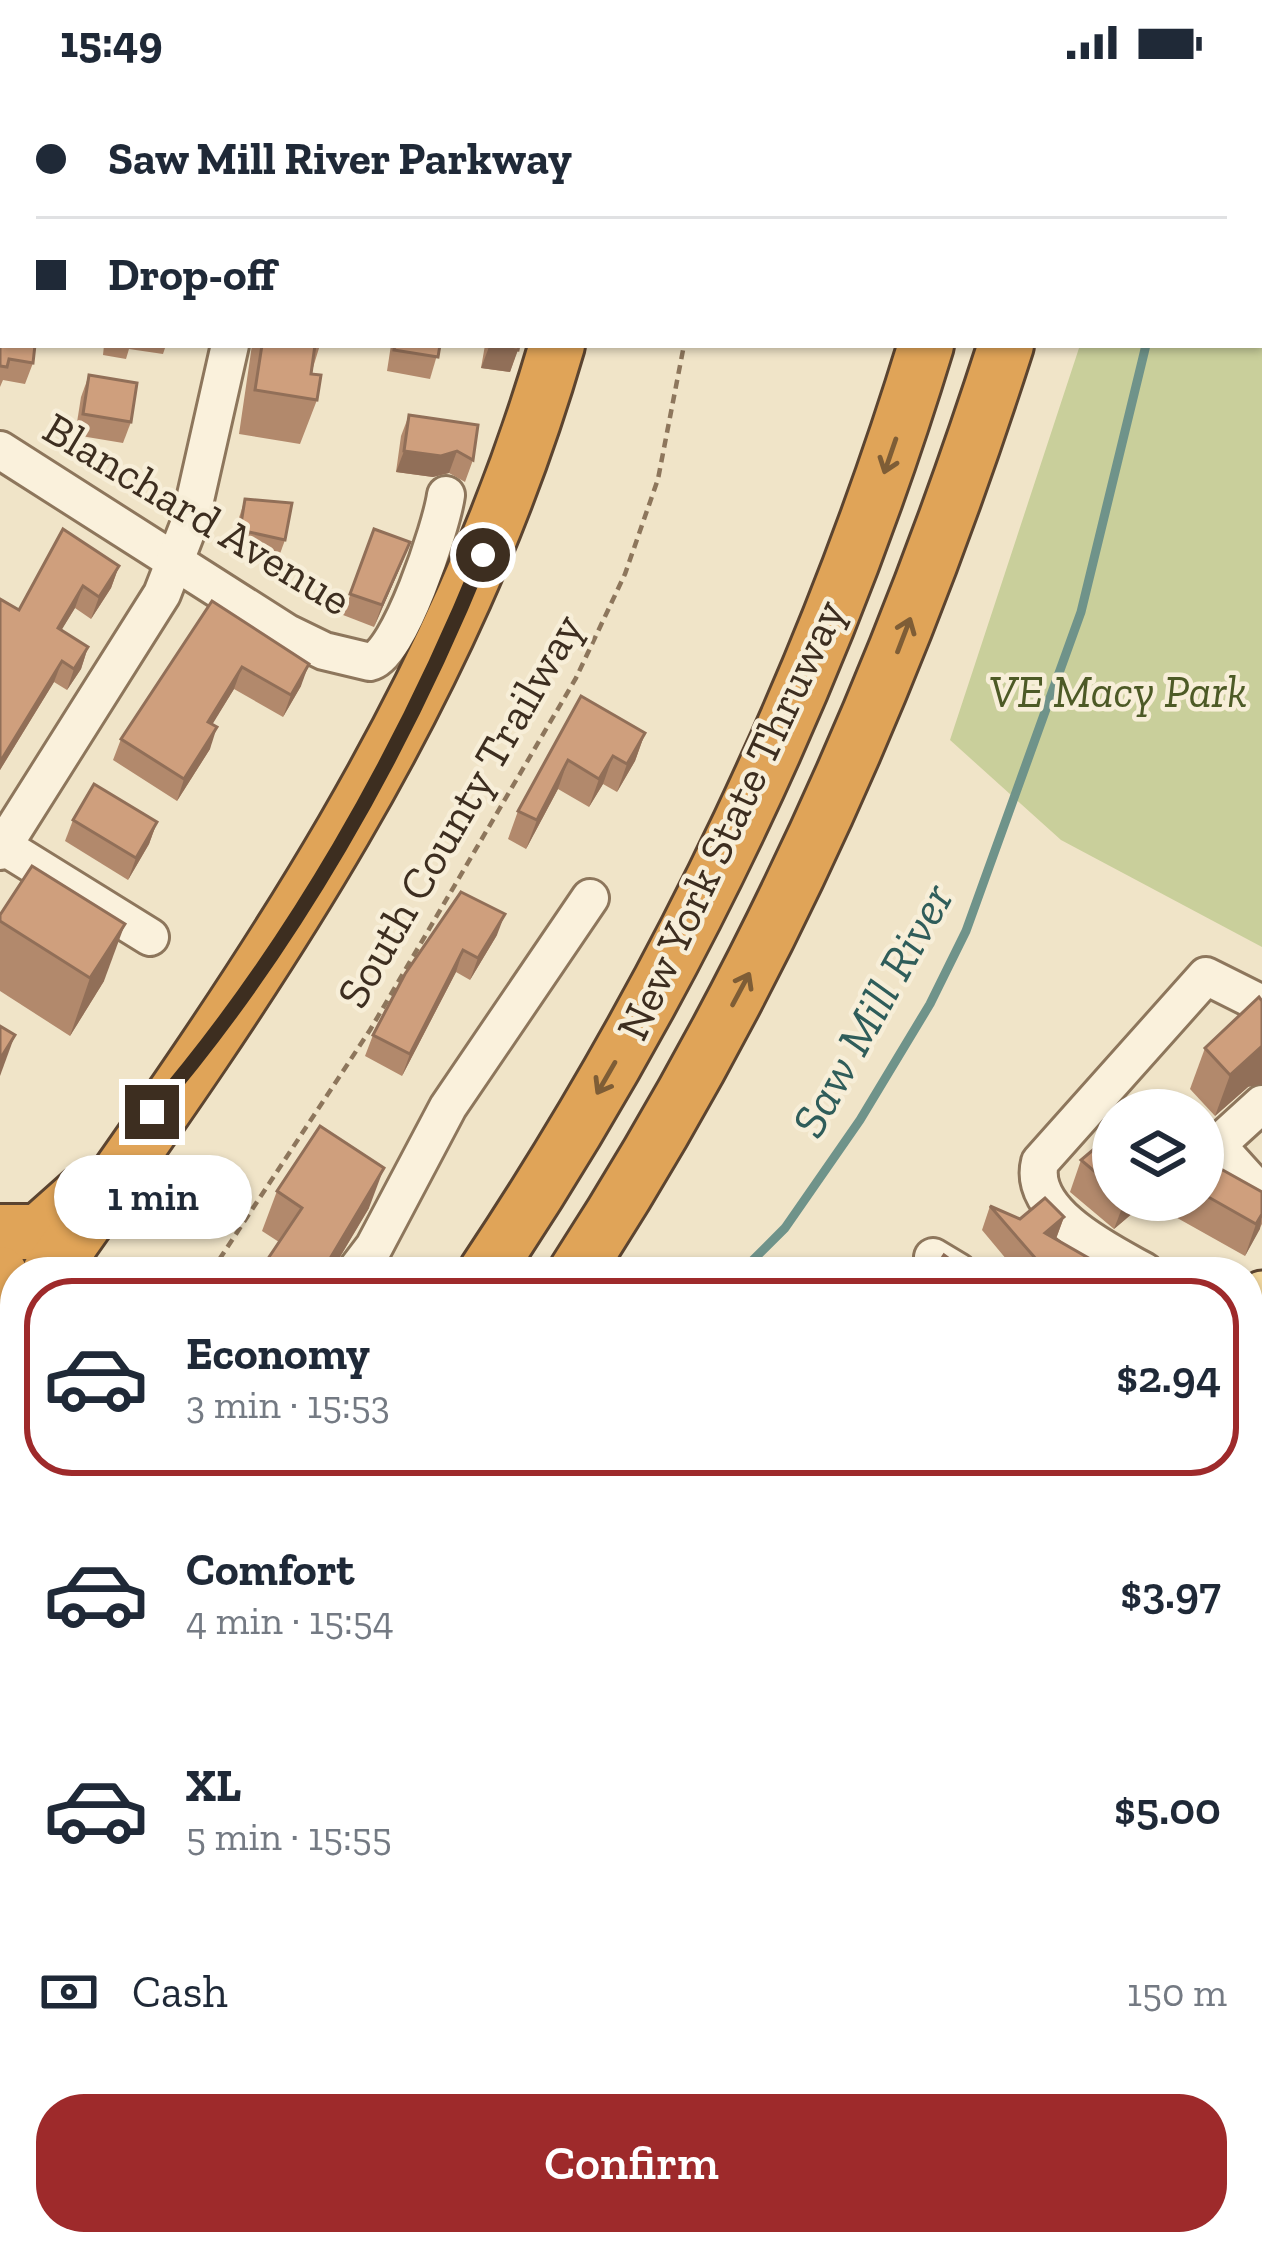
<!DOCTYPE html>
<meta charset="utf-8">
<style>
:root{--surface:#fff;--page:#f2f2f3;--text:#1f2937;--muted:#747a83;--line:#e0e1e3;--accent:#9e2a2b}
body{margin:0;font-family:"Zilla Slab",serif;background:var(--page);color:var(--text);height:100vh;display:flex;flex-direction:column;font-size:45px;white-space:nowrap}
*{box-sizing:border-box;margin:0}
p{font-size:39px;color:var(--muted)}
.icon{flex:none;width:66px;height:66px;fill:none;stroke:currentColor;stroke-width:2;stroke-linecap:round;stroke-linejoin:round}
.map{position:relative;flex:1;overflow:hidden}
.drawer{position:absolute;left:0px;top:1173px;width:1263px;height:999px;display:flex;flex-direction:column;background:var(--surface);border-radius:48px 48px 0 0;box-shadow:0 3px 9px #0004}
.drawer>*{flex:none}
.hud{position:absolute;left:0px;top:0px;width:1263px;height:264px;box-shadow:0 3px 9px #0004;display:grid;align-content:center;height:264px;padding:0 36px;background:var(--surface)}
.buttons{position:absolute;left:1092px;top:1005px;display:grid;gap:24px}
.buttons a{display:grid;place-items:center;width:132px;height:132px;border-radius:50%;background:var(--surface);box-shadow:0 3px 9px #0004;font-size:60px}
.end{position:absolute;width:54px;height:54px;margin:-27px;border:15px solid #3d2e20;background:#fff;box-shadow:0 0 0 6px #fff}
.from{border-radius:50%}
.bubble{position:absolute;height:84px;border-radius:42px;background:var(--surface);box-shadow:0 3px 9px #0004;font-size:39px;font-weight:600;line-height:84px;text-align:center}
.hud b{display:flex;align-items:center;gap:42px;height:114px;font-size:45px}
.hud b+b{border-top:3px solid var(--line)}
.hud i{width:30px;height:30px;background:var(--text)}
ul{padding:21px 0 0;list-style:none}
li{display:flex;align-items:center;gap:36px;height:198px;margin:0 24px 18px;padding:0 12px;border:6px solid transparent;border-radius:48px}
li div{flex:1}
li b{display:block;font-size:45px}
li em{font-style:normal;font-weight:600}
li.active{border-color:var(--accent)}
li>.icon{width:108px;height:108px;stroke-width:1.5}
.pay{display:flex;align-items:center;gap:30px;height:132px;padding:0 36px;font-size:45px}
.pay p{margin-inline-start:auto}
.action{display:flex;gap:24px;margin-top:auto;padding:24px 36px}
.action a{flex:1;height:138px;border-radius:48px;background:var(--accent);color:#fff;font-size:48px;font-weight:600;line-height:138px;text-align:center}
.status{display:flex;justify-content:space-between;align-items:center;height:84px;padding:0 60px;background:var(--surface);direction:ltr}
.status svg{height:33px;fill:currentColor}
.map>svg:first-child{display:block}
.green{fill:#c9cf9b}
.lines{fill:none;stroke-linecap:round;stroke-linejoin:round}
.stream{stroke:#6f938a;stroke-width:9}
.minor-casing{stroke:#8d765c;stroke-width:42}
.major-casing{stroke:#5b4430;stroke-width:51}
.highway-casing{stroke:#5b4430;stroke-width:60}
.path{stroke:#8d765c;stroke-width:4.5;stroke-dasharray:9 6;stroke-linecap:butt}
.minor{stroke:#faf1dc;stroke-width:36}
.major{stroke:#f3d9a0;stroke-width:45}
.highway{stroke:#e0a458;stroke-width:54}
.wall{fill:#b2896c}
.shaded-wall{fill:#916f58}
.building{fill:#cf9f7d;stroke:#916f58;stroke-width:3}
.oneway{stroke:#7e5d36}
.route{stroke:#3d2e20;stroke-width:15}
.labels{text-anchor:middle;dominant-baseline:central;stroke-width:9;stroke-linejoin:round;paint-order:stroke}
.street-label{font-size:45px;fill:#3d2e20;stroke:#f7eed8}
.park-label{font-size:45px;font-style:italic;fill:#4d5a26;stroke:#f7eed8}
.water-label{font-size:48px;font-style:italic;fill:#2f5d5a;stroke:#f7eed8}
</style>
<div class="status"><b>15:49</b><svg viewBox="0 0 49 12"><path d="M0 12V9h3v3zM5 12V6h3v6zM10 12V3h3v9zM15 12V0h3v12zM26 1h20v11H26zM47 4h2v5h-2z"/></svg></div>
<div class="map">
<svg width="1262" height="2170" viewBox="0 0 1262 2170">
<rect width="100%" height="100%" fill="#f0e4c8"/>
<path class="green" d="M 1148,0 L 1262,0 L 1262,863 L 1061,756 L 950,656 L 1080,261 L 1260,261 L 1260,3 Z"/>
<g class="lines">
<g class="stream">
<path d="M 1195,3 L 1195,0"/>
<path d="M 741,1188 L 785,1144 L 860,1036 L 930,920 L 966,847 L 1081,528 L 1146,261"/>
<path d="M 95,2170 L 101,2157"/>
</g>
<defs>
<g id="minor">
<path d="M 270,3 L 271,0"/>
<path d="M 0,105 L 3,106"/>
<path d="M 0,366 L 287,549 L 324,567 L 370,578 C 399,573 442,441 446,411"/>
<path d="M 0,760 L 150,853"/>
<path d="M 0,767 L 162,510 L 190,438 L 230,261"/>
<path d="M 1262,1020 L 1217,1061 L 1262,1111"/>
<path d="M 933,1173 L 958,1188"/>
<path d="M 355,1188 L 374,1163 L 448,1023 L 590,814"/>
<path d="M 1145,1188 C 1111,1169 1027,1129 1040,1078 L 1206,892 L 1262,920"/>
<path d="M 1248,1312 L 1262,1297"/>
<path d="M 1248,1340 L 1262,1347"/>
<path d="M 1248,1462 L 1262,1446"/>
<path d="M 0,1694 L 15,1671"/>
<path d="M 1249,1833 L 1262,1794"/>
<path d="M 203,2157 L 198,2164 L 206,2170"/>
<path d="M 998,2157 L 1034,2170"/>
<path d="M 278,2170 L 286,2157"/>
<path d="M 466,2170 L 472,2157"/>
<path d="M 786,2170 L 788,2157"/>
<path d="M 1251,2170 L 1262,2109"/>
</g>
<g id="major">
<path d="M 1248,1224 L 1262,1210"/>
<path d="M 1248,1833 L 1262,1840"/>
<path d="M 541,2170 L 545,2157"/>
</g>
<g id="highway">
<path d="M 616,3 L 617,0"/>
<path d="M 997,3 L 998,0"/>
<path d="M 1075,3 L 1075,0"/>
<path d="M 0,1148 L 39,1148 L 84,1108"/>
<path d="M 50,1188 C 260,892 454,615 557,261"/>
<path d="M 486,1188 C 676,903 826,588 926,261"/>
<path d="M 576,1188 C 763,900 901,587 1006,261"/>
<path d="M 0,1190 L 0,1219"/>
<path d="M 0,1320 L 15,1299"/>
<path d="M 0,1425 L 15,1402"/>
<path d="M 0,1953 L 15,1924"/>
<path d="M 0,2121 L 15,2090"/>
</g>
</defs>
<use href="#minor" class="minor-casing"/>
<use href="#major" class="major-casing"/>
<use href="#highway" class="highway-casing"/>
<g class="path">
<path d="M 744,3 L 745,0"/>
<path d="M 211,1188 L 370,946 L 576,594 L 625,490 L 658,395 L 684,261"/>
<path d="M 0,1508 L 15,1486"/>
<path d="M 0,1612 L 15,1623"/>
</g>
<use href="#minor" class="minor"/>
<use href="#major" class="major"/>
<use href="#highway" class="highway"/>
</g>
<g class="wall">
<path d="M 0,0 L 3,3 L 3,60 L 0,59 Z"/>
<path d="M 0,239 L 33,279 L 25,300 L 3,296 L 0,303 Z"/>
<path d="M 104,261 L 166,261 L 163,270 L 129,265 L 126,275 L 103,271 Z"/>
<path d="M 252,261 L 320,261 L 311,290 L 317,316 L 300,360 L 239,350 Z"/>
<path d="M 391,261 L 440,261 L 430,295 L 387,287 Z"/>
<path d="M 485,261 L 519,261 L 510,288 L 481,284 Z"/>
<path d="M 89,291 L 131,338 L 123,359 L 75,351 L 81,313 Z"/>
<path d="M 409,331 L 473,376 L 465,398 L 449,389 L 433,393 L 396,388 L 401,352 Z"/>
<path d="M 245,415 L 285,456 L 277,478 L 232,468 L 238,437 Z"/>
<path d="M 374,445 L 402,479 L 374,543 L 343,531 Z"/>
<path d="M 119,482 L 111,504 L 91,535 L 75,524 L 61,546 L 88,563 L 81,585 L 67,606 L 54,598 L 0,686 L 0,515 L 19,526 Z"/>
<path d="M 212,517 L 301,602 L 283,633 L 234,605 L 212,640 L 210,665 L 177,717 L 113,676 L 121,655 Z"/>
<path d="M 581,612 L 645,649 L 635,677 L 617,708 L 603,700 L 589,723 L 558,705 L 526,765 L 508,755 L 518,727 Z"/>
<path d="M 73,736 L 157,738 L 149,760 L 128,796 L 65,757 Z"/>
<path d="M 0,831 L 104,897 L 70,952 L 0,907 Z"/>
<path d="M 497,851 L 470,896 L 456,888 L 402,992 L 365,972 L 373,951 L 405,890 Z"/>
<path d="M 1205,964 L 1248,1003 L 1215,1032 L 1190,1005 Z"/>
<path d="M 1113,1049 L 1113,1116 L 1203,1116 L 1203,1075 L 1262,1108 L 1262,1140 L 1245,1172 L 1147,1117 L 1114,1145 L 1070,1108 L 1081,1076 Z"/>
<path d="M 277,1107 L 369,1124 L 331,1188 L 261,1188 L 279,1158 L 262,1147 Z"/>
<path d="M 990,1122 L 1020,1135 L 1064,1133 L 1056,1155 L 1113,1188 L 1017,1188 L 982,1146 Z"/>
<path d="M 15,1698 L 15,1772 L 0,1763 L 0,1720 Z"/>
<path d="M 346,2157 L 426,2157 L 422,2170 L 338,2170 Z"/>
</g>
<g class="shaded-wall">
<path d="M 489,263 L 518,266 L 510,288 L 481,284 Z"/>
<path d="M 404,367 L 457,367 L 449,389 L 433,393 L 396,388 Z"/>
<path d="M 410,458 L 402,479 L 374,543 L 382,521 Z"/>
<path d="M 119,482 L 111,504 L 91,535 L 99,513 Z"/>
<path d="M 83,502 L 75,524 L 50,565 L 58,544 Z"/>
<path d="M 88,563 L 81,585 L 67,606 L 74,585 Z"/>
<path d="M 62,577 L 54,598 L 0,686 L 0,678 Z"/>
<path d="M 309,580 L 301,602 L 283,633 L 291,611 Z"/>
<path d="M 242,583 L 234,605 L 201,659 L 208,638 Z"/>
<path d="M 217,643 L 210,665 L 177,717 L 184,695 Z"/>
<path d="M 645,649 L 635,677 L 617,708 L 627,680 Z"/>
<path d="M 613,672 L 603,700 L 589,723 L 599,695 Z"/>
<path d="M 568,676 L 558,705 L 526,765 L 537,736 Z"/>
<path d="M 157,738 L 149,760 L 128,796 L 136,774 Z"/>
<path d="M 505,830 L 497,851 L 470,896 L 478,874 Z"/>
<path d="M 125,840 L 104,897 L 70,952 L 90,894 Z"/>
<path d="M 463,866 L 456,888 L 402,992 L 410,970 Z"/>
<path d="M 15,951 L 0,992 L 0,975 Z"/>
<path d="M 1262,962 L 1262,1000 L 1248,1003 L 1215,1032 L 1230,991 Z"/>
<path d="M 384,1084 L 369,1124 L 331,1188 L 322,1188 Z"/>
<path d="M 1125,1116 L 1148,1116 L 1114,1145 Z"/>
<path d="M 1262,1130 L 1260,1145 L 1245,1172 L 1256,1140 Z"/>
<path d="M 1064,1133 L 1055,1157 L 1045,1149 Z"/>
<path d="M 421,2157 L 426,2157 L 422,2170 L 412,2170 Z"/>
</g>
<g class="building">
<path d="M 0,0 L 21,0 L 21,3 L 3,3 L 3,37 L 0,36 Z"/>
<rect x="329" y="0" width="49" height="3"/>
<path d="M 0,130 L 3,130 L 3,154 L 0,172 Z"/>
<path d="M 0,239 L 3,240 L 3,261 L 35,261 L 33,279 L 9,275 L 7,283 L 0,282 Z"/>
<path d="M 262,261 L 315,261 L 311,290 L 321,291 L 317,316 L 255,306 Z"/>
<path d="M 395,261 L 440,261 L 438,273 L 394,266 Z"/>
<path d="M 489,261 L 519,261 L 518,266 L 489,263 Z"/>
<path d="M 89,291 L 137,299 L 131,338 L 83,330 Z"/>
<path d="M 409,331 L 478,341 L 473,376 L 457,367 L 441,372 L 404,367 Z"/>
<path d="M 245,415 L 292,419 L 285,456 L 240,446 Z"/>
<path d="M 63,445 L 119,482 L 99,513 L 83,502 L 58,544 L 88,563 L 74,585 L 62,577 L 0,678 L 0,515 L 19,526 Z"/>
<path d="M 374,445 L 410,458 L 382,521 L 350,510 Z"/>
<path d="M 212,517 L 309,580 L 291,611 L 242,583 L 208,638 L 217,643 L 184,695 L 121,655 Z"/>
<path d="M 581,612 L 645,649 L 627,680 L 613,672 L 599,695 L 568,676 L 537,736 L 518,727 Z"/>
<path d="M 94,700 L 157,738 L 136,774 L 73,736 Z"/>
<path d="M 32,782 L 125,840 L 90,894 L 0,837 L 0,831 Z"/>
<path d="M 461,808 L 505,830 L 478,874 L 463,866 L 410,970 L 373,951 L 405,890 Z"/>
<path d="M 1259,913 L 1262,917 L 1262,962 L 1230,991 L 1205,964 Z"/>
<path d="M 0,942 L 15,951 L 0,975 Z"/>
<path d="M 320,1042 L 384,1084 L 322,1188 L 272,1188 L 263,1182 L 302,1124 L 277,1107 Z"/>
<path d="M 1113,1049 L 1113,1103 L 1081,1076 Z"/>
<path d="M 1203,1075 L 1262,1108 L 1262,1130 L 1256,1140 L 1203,1110 Z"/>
<path d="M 1045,1114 L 1064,1133 L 1045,1149 L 1113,1188 L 1051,1188 L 1043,1183 L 990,1122 L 1020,1135 Z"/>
<path d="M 944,1171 L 967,1188 L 933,1188 Z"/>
<path d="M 15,1698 L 15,1734 L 0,1725 L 0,1720 Z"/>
<path d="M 1248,1702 L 1262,1706 L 1262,1721 L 1251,1752 L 1248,1751 Z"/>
<path d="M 346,2157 L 385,2157 L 377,2170 L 338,2170 Z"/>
<path d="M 392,2157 L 421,2157 L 412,2170 Z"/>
<path d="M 617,2157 L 637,2157 L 669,2170 L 612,2170 Z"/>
<path d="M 203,2161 L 217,2170 L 199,2170 Z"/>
</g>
<defs><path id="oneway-shaft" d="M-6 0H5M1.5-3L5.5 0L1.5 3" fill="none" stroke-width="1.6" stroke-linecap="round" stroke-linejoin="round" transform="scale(3)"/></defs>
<g class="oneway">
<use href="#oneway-shaft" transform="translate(890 372) rotate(109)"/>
<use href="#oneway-shaft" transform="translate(904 551) rotate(-69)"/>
<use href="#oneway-shaft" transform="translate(741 905) rotate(-62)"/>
<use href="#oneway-shaft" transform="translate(606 994) rotate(120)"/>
</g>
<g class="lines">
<path class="route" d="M 152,1028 C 292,865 402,670 483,471"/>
</g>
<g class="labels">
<g class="street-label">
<text transform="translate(197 430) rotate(31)">Blanchard Avenue</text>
<text transform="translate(460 727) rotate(-60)">South County Trailway</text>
<text transform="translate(731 736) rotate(-65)">New York State Thruway</text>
</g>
<g class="park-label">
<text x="1118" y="608">VE Macy Park</text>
</g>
<g class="water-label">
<text transform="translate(872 926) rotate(-61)">Saw Mill River</text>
</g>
</g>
</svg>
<div class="buttons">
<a><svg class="icon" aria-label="layers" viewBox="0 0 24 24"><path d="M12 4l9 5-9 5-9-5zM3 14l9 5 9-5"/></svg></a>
</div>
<i class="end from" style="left:483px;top:471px"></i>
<i class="end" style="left:152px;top:1028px"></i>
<div class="bubble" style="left:54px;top:1071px;width:198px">1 min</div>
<div class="hud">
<b><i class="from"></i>Saw Mill River Parkway</b>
<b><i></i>Drop-off</b>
</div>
<section class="drawer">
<ul>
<li class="active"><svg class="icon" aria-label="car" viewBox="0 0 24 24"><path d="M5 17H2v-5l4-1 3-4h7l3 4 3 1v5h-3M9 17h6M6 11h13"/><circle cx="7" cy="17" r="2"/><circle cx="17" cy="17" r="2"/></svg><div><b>Economy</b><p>3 min · 15:53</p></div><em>$2.94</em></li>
<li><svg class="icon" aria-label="car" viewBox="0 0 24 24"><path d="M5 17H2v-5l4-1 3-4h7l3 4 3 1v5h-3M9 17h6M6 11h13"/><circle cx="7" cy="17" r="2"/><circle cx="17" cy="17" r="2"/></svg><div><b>Comfort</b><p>4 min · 15:54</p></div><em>$3.97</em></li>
<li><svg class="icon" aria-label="car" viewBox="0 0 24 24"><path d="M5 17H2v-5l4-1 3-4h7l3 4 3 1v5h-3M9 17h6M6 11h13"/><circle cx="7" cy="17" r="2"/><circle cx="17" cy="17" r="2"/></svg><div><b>XL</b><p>5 min · 15:55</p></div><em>$5.00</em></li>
</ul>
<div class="pay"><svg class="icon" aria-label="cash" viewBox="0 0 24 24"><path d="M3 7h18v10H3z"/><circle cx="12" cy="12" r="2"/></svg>Cash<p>150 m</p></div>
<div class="action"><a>Confirm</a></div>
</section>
</div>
